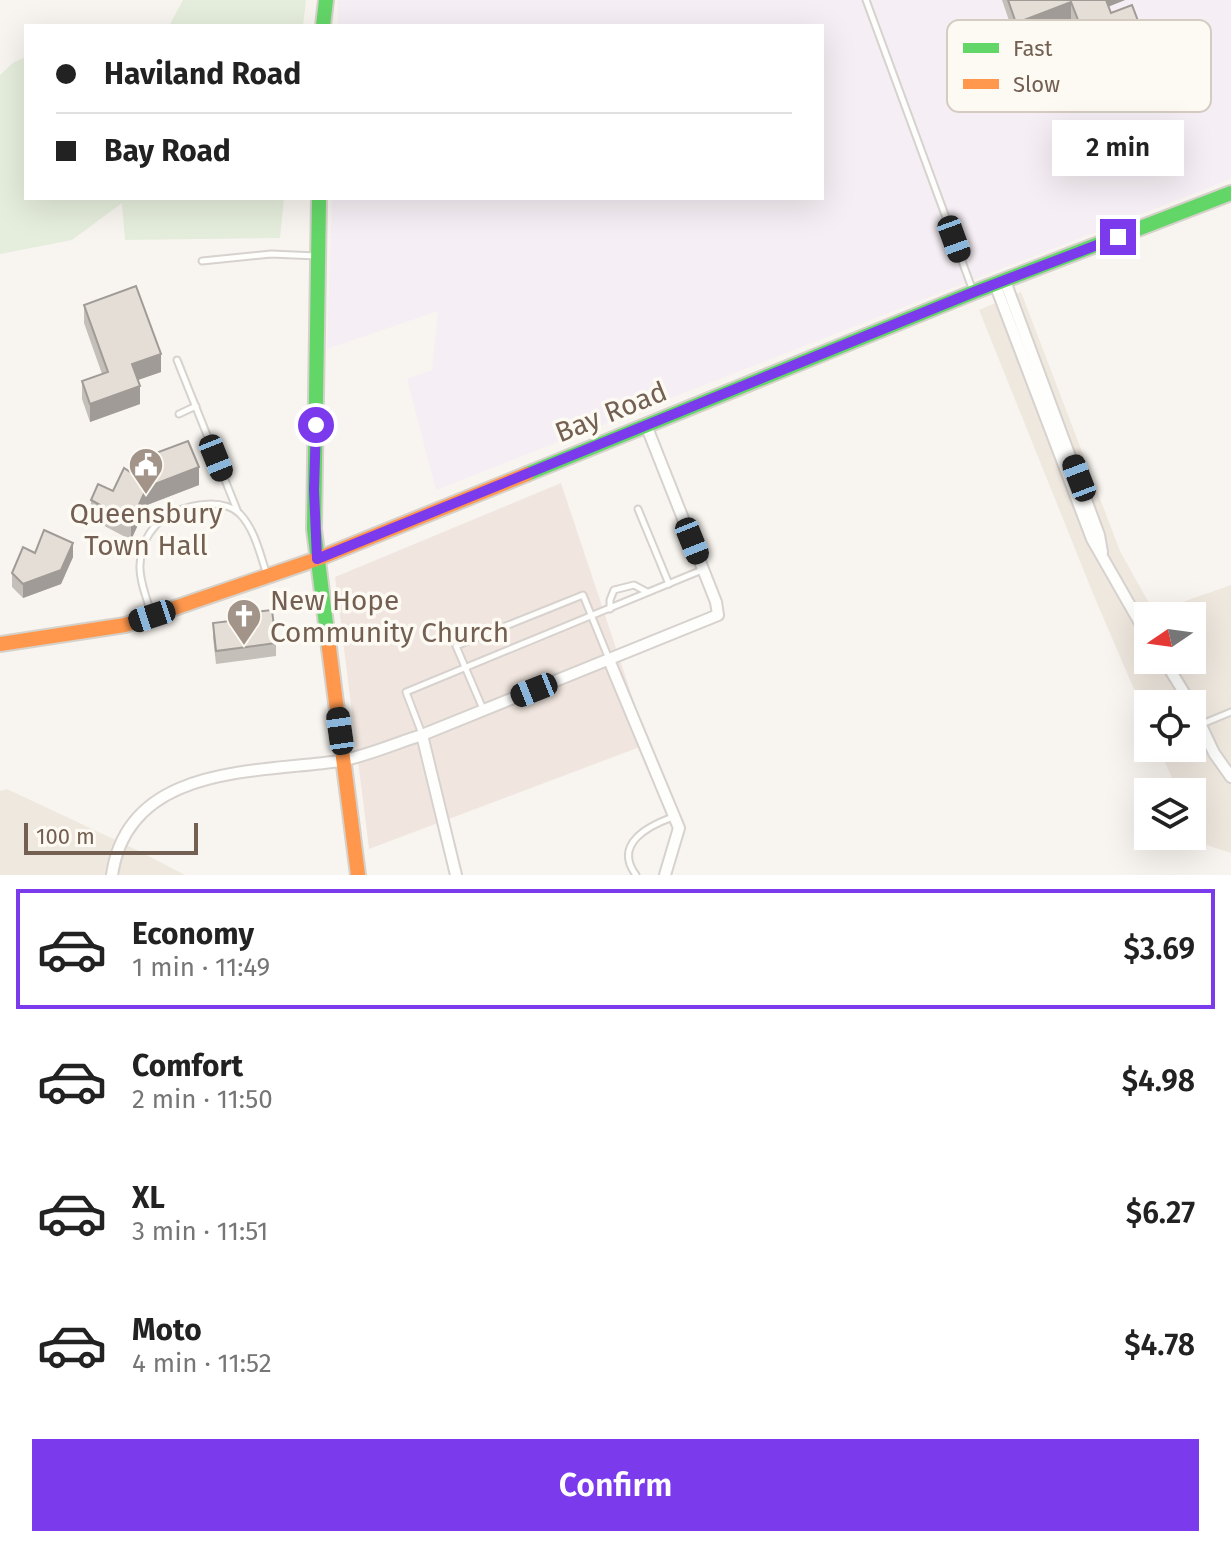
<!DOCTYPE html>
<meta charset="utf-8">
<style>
:root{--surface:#fff;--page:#f2f2f2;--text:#222;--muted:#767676;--line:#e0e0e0;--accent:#7c3aed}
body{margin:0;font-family:"Fira Sans",sans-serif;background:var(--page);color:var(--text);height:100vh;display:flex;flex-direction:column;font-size:30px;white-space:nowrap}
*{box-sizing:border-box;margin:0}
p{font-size:26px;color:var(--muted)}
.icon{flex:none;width:44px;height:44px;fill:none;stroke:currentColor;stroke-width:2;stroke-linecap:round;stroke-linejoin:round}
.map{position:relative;height:875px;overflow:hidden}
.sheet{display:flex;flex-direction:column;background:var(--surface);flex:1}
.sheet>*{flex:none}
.guide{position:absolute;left:24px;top:24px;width:800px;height:176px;border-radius:0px;box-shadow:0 8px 32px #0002;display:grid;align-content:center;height:176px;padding:0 32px;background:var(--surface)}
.needle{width:52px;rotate:257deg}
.controls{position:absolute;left:1134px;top:602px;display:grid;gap:16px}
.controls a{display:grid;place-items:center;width:72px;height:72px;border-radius:0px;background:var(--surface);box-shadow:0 8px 32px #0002;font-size:40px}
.scale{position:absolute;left:24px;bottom:20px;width:174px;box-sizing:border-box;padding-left:8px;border:4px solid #736052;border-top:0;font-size:22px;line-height:28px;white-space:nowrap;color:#736052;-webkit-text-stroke:6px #fdfaf3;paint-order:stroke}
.end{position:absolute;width:36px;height:36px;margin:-18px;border:10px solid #7c3aed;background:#fff;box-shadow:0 0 0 4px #fff}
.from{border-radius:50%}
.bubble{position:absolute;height:56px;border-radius:0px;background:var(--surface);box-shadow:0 8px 32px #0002;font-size:26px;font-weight:600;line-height:56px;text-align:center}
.car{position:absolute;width:24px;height:48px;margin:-24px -12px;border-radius:10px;box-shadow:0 0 6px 2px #0007;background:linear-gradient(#222 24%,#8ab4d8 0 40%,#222 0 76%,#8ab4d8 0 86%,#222 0)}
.guide b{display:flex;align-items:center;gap:28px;height:76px;font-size:30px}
.guide b+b{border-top:2px solid var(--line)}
.guide i{width:20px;height:20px;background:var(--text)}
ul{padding:14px 0 0;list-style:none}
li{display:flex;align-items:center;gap:24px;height:120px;margin:0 16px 12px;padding:0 16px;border:4px solid transparent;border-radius:0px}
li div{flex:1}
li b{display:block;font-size:30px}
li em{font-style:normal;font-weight:600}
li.current{border-color:var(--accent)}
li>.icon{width:72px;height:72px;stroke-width:1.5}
.button{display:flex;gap:16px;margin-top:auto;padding:16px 32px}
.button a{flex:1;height:92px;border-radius:0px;background:var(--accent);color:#fff;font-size:32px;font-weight:600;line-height:92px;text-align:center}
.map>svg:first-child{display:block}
.residential{fill:#efe8df;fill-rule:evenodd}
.commercial{fill:#f1e6df}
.education{fill:#f5eef4}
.green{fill:#e5eddc}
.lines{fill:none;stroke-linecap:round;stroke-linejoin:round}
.lane-casing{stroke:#d7d2ce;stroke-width:9}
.street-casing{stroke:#d7d2ce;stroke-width:14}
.fast-casing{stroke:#d6d1ca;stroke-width:18}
.slow-casing{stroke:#d6d1ca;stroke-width:18}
.lane{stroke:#fefefd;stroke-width:5}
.street{stroke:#fefefd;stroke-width:10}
.fast{stroke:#63d668;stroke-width:14}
.slow{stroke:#ff974d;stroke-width:14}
.wall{fill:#c4bfb9}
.shaded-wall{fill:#a09b96}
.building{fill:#e4ded7;stroke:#a09b96;stroke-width:2}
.route{stroke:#7c3aed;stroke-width:10}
.labels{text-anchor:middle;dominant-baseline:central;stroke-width:7;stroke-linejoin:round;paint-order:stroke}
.street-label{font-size:28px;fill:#736052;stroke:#fdfaf3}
.poi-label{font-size:28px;fill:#736052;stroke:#fdfaf3}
.key{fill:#fdfaf3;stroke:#d4ccc3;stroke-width:2}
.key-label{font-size:22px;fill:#736052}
</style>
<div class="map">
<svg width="1231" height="875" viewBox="0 0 1231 875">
<rect width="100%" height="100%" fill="#f8f5f0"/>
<g class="residential">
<path d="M 1021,292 L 1120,551 L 1154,612 L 1231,585 L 1231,853 L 1200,843 L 1192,824 L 1192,792 L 1178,792 L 1159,748 L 1192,748 L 1192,704 L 1148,704 L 1148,722 L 1094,596 L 979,310 ZM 1148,616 L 1192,616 L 1192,660 L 1148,660 Z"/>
<path d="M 7,789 L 141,852 L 185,875 L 0,875 L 0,791 Z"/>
</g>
<path class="commercial" d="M 561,483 L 648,744 L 369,849 L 335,577 Z"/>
<path class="education" d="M 338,0 L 1231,0 L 1231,179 L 436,490 L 407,379 L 432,370 L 438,311 L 327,349 L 332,198 L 822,198 L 822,26 L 338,26 Z"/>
<g class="green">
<path d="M 183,0 L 306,0 L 303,26 L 169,26 Z"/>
<path d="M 26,57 L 26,198 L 284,198 L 280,238 L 125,240 L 122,203 L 72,240 L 0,254 L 0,75 L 14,62 Z"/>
</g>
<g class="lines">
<defs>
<g id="lane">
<path d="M 866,0 L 973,291"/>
<path d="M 202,261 L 271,254 L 317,256"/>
<path d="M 177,360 L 237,510"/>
<path d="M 179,414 L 196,406"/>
<path d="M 638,509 L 669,584"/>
<path d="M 610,609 L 610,600 L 614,590 L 634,585 L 647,592"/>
<path d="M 151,613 C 147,599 139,580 140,565 C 142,524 174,505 211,504 C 221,504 233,507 240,514 C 255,530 260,554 267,575"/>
<path d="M 483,709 L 456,646 L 583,595 L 609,659"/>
<path d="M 1202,724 L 1231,712"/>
<path d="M 422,734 L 406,692 L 702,570"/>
<path d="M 636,875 C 613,844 648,826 673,817"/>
</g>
<g id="street">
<path d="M 1005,281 L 1099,535 L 1102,552"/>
<path d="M 995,284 L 1092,539 L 1148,637"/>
<path d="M 609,660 L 679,828 L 665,875"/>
<path d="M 1164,660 L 1191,704"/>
<path d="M 1192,706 L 1214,753 L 1231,777"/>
<path d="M 422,735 L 718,615 L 716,602 L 646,425"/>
<path d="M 112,875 C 128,764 257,773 340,761 C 367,756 396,743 422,735 L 456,875"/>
</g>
<g id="fast">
<path d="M 323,26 L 326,0"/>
<path d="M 319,198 L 314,529 L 329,648"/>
<path d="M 527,474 L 974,292 L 1231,193"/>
</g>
<g id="slow">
<path d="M 0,644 L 125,625 L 317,559 L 527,474"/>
<path d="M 329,648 L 358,875"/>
</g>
</defs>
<use href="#lane" class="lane-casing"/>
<use href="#street" class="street-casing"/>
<use href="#fast" class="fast-casing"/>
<use href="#slow" class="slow-casing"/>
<use href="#lane" class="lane"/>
<use href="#street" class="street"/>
<use href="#fast" class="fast"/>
<use href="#slow" class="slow"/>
</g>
<g class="wall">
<path d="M 1002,0 L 1125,0 L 1108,6 L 1111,13 L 1146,61 L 1107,75 L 1107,78 L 1055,97 L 1038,52 L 1038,34 L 1072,22 L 1071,20 L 1016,41 Z"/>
<path d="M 84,305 L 161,372 L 138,380 L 140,404 L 90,422 L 82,399 L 82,381 L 102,374 L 84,323 Z"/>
<path d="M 137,460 L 199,485 L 147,505 L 131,540 L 91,519 L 91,500 L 113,491 L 137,477 Z"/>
<path d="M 73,557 L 61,584 L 23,598 L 12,587 L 12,573 Z"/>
<path d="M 254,612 L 276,643 L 276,656 L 216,664 L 213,637 L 213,623 L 254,618 Z"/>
</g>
<g class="shaded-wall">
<path d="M 1103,0 L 1125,0 L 1103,9 Z"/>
<path d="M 1071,2 L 1071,20 L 1016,41 L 1016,23 Z"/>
<path d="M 1146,42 L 1146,61 L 1107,75 L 1107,78 L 1055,97 L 1055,79 L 1106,57 Z"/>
<path d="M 161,354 L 161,372 L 132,382 L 132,364 Z"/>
<path d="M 140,386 L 140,404 L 90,422 L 90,404 Z"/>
<path d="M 199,467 L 199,485 L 147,505 L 131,540 L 131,522 L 147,487 Z"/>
<path d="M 73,543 L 73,557 L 61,584 L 23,598 L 23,584 Z"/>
</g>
<g class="building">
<path d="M 1008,0 L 1106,0 L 1111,13 L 1132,5 L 1146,42 L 1106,57 L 1107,60 L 1055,79 L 1038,34 L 1078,20 L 1071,2 L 1016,23 Z"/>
<path d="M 136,286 L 161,354 L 132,364 L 140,386 L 90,404 L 82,381 L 108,372 L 84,305 Z"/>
<path d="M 188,441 L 199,467 L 147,487 L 131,522 L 91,500 L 98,484 L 113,491 L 124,468 L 144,481 L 137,460 Z"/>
<path d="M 44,530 L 73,543 L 61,570 L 23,584 L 12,573 L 23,547 L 35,553 Z"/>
<path d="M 272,610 L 276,643 L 216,651 L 213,623 L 254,618 L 254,612 Z"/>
</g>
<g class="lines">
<path class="route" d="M 316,425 L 314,490 L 317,559 L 974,292 L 1118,237"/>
</g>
<defs>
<symbol id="civic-pin" viewBox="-11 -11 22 30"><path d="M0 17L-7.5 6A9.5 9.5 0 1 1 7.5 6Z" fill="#a29489" stroke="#fdfaf3"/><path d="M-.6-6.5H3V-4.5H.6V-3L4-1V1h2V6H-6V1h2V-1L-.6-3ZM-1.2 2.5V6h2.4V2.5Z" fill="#fff"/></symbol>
<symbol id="church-pin" viewBox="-11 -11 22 30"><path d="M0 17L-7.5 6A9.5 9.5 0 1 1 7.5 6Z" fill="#a29489" stroke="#fdfaf3"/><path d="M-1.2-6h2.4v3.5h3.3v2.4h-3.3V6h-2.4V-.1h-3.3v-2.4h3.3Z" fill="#fff"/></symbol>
</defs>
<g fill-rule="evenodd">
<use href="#civic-pin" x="126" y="445" width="40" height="54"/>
<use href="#church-pin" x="224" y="596" width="40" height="54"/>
</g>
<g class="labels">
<g class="street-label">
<text transform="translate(611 412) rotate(-22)">Bay Road</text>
</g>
<g class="poi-label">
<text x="146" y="513">Queensbury<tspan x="146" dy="32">Town Hall</tspan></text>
<text x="270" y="600" text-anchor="start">New Hope<tspan x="270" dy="32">Community Church</tspan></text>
</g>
</g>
<rect x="947" y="20" width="264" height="92" rx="12" class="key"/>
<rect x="963" y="43" width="36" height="10" fill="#63d668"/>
<rect x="963" y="79" width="36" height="10" fill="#ff974d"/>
<g class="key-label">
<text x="1013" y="56">Fast</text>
<text x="1013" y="92">Slow</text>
</g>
</svg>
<div class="controls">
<a><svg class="needle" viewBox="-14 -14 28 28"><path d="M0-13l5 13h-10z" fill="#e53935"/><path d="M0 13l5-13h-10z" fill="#767676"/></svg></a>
<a><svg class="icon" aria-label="locate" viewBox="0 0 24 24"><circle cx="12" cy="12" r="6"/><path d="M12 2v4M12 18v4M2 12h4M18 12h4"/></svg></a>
<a><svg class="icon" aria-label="layers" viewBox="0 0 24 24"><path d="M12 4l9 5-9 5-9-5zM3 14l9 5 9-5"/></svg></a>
</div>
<div class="scale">100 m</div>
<i class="end from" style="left:316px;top:425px"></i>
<i class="end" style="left:1118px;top:237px"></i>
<div class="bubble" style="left:1052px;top:120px;width:132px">2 min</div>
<i class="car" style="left:954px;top:239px;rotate:160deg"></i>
<i class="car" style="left:216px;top:458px;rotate:158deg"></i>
<i class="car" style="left:1079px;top:478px;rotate:339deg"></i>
<i class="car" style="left:692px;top:541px;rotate:158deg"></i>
<i class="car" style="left:152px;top:616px;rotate:252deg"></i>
<i class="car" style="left:534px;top:690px;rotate:248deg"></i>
<i class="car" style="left:340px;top:731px;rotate:352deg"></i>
<div class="guide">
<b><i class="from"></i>Haviland Road</b>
<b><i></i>Bay Road</b>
</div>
</div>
<section class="sheet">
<ul>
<li class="current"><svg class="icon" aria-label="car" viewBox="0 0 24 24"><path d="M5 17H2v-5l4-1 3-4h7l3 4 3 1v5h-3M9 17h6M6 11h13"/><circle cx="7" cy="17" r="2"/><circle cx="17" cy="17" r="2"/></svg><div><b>Economy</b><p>1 min · 11:49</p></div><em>$3.69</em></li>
<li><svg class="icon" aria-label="car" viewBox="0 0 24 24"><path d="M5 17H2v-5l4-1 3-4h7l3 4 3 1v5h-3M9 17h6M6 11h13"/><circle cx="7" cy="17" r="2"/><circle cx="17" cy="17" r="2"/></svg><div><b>Comfort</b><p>2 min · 11:50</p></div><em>$4.98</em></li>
<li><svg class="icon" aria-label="car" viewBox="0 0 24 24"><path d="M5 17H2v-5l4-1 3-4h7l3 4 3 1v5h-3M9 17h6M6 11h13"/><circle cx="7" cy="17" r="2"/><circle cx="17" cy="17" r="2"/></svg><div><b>XL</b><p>3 min · 11:51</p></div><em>$6.27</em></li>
<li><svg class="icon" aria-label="car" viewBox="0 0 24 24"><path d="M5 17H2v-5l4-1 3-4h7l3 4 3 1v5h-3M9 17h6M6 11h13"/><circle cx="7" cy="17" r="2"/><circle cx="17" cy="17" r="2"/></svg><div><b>Moto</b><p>4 min · 11:52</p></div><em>$4.78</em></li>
</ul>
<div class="button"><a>Confirm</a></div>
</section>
